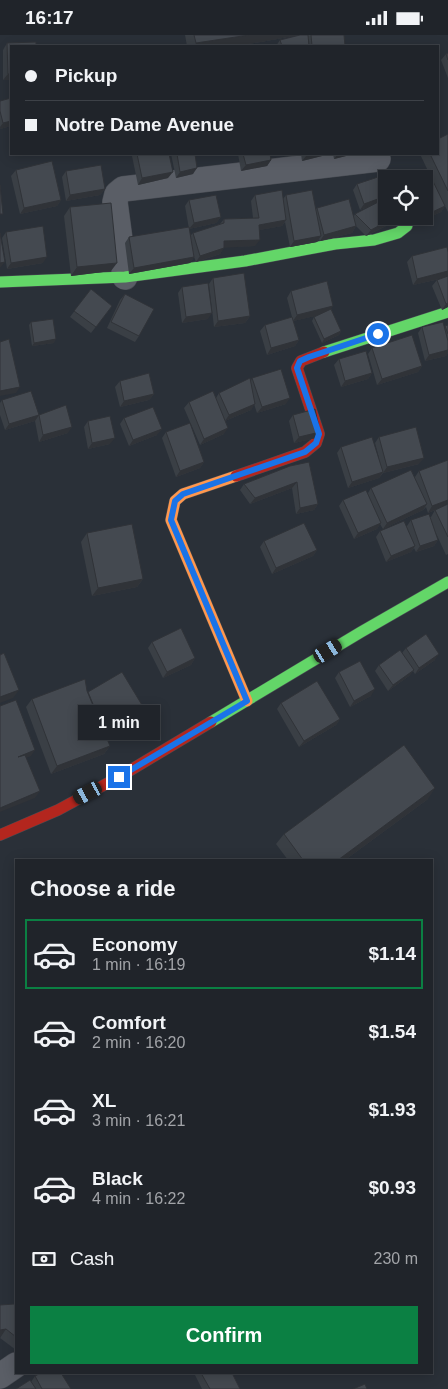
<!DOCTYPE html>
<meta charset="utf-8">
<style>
:root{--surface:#20242a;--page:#2d3036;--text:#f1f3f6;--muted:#a2a4a8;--line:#3d4147;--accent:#0b8043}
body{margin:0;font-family:Helvetica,sans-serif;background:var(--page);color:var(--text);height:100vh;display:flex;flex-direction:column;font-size:19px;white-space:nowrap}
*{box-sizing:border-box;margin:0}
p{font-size:16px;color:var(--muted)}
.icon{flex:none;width:28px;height:28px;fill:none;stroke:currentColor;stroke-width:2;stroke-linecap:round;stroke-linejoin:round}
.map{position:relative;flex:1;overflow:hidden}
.drawer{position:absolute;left:15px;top:824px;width:418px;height:515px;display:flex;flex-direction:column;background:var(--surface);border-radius:0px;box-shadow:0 2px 12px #0003,0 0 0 1px var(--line)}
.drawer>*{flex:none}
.banner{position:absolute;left:10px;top:10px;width:429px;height:110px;border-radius:0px;box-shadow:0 2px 12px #0003,0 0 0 1px var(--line);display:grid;align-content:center;height:110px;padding:0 15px;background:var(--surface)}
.fabs{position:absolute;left:378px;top:135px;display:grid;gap:10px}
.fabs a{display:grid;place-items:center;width:55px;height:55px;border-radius:0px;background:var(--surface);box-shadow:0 2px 12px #0003,0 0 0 1px var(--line);font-size:25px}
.end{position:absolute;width:22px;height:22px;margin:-11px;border:6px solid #1a73e8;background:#fff;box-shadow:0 0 0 2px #fff}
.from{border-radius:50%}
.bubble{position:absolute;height:35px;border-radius:0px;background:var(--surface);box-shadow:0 2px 12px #0003,0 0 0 1px var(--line);font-size:16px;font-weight:700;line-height:35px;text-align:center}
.car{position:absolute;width:15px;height:30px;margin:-15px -8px;border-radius:6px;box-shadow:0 0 4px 1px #0007;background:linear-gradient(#222 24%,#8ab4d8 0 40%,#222 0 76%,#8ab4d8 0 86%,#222 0)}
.banner b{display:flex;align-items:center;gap:18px;height:48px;font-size:19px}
.banner b+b{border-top:1px solid var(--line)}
.banner i{width:12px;height:12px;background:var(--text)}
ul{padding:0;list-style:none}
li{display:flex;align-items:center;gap:15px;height:70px;margin:0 10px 8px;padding:0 5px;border:2px solid transparent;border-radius:0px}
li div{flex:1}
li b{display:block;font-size:19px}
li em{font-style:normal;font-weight:700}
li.selected{border-color:var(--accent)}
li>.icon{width:45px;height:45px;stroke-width:1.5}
h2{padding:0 15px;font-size:22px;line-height:60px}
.pay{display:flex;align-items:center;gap:12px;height:55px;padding:0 15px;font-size:19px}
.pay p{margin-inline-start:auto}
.primary-button{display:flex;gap:10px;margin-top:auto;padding:10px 15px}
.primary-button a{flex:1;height:58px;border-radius:0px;background:var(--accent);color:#fff;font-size:20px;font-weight:700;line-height:58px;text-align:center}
.status{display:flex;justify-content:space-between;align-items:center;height:35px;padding:0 25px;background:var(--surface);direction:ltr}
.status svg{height:14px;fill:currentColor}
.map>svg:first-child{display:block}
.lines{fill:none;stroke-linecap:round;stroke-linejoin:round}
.street-casing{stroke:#484c53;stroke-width:26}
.fast-casing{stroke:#484c53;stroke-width:12}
.slow-casing{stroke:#484c53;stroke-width:12}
.jam-casing{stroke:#484c53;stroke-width:12}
.street{stroke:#5a5e66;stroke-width:25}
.fast{stroke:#63d668;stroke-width:11}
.slow{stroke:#ff974d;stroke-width:11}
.jam{stroke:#b3261e;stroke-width:11}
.wall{fill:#3a3f45}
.shaded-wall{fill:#303338}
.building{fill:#444950;stroke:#303338}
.route{stroke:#1a73e8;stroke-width:6}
</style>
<div class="status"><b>16:17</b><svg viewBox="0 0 49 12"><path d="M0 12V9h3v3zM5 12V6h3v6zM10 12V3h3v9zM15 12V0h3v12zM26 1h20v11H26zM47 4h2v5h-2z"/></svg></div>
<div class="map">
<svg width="448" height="1354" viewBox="0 0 448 1354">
<rect width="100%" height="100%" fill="#2a3038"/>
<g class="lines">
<defs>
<g id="street">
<path d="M 125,242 L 115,167 L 117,159 L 123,154 L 378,124"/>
<path d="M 0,1341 L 16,1330"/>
</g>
<g id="fast">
<path d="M 0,247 L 125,242 L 245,226 L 335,209 L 374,205 L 398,198 L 407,191 L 407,181"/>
<path d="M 324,317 L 448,277"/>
<path d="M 211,687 L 361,597 L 448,547"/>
</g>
<path id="slow" d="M 236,441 L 183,459 L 175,466 L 171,485 L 247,666"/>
<g id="jam">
<path d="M 236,441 L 305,417 L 316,408 L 319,399 L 297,333 L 301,326 L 324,317"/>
<path d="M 0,800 L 58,775 L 119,742 L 211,687"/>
</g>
</defs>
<use href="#street" class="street-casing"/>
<use href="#fast" class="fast-casing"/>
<use href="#slow" class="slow-casing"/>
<use href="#jam" class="jam-casing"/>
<use href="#street" class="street"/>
<use href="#fast" class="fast"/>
<use href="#slow" class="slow"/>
<use href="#jam" class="jam"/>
</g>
<g class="wall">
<path d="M 185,0 L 299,0 L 261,7 L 235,11 L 187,11 Z"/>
<path d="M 300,0 L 344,0 L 345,11 L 276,11 L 280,5 Z"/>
<path d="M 7,8 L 11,45 L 3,45 L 3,15 Z"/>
<path d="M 448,18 L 448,43 L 441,25 L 446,19 Z"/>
<path d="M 0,66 L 11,91 L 0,94 Z"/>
<path d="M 448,99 L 448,177 L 445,171 L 441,177 L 417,188 L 413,181 L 424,181 L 428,136 L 420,119 L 438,119 Z"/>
<path d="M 133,119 L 169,119 L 168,143 L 138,150 L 132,121 Z"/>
<path d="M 171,119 L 195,119 L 193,139 L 176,143 Z"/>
<path d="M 238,119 L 270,119 L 271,125 L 267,131 L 241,136 Z"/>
<path d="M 301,119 L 330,119 L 302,126 Z"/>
<path d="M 333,119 L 354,119 L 334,124 Z"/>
<path d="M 16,135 L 61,165 L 57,171 L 20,179 L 11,141 Z"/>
<path d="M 66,136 L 105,154 L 100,160 L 66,166 L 62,142 Z"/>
<path d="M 357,149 L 386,181 L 399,181 L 396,186 L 366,201 L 356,191 L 352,198 L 320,206 L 319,204 L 317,207 L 290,212 L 285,187 L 282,191 L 259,195 L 255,211 L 224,212 L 220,219 L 196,227 L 193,219 L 194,222 L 190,228 L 129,239 L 125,208 L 129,202 L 190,201 L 193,198 L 220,189 L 224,184 L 253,183 L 251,166 L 255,160 L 283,164 L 286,160 L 316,174 L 317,173 L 354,181 L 355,179 L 371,171 L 360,175 L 353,155 Z"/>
<path d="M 189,165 L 221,182 L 216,188 L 189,194 L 185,171 Z"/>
<path d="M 70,172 L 111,236 L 71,241 L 64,181 Z"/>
<path d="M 6,197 L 43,228 L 7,234 L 2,203 Z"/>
<path d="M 448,217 L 448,272 L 442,275 L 432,251 L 437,245 L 444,243 L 413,250 L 407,227 L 412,221 Z"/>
<path d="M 213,243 L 250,281 L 245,288 L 214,292 L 209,249 Z"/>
<path d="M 182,252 L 208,284 L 182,288 L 178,258 Z"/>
<path d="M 91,254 L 112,271 L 91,298 L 70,282 Z"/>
<path d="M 291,256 L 331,274 L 341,296 L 339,300 L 322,308 L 312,286 L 314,282 L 319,280 L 293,286 L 299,305 L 295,311 L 267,320 L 260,296 L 265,290 L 292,282 L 287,263 Z"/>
<path d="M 125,259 L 139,301 L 135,307 L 107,293 L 120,265 Z"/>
<path d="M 31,287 L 54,308 L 32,311 L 29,290 Z"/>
<path d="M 448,290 L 448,318 L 446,321 L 425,326 L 418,298 L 422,292 L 444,292 Z"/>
<path d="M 372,313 L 422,331 L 418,337 L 377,350 L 368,319 Z"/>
<path d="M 339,324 L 372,338 L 368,344 L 341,352 L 334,330 Z"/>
<path d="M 252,343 L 286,369 L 257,378 L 254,369 L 251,375 L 225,386 L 224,399 L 200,410 L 184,373 L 189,367 L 216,363 L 219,358 L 251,346 Z"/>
<path d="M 120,346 L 154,359 L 149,365 L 120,372 L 115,352 Z"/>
<path d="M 2,365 L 39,380 L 68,398 L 39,407 L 35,386 L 5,395 L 0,380 L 0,368 Z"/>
<path d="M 293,380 L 320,397 L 316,403 L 294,408 L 289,386 Z"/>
<path d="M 124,383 L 157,400 L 129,411 L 120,389 Z"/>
<path d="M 88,386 L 110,409 L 88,414 L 84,392 Z"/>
<path d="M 166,397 L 204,427 L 200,433 L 176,442 L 162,403 Z"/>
<path d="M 379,402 L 419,429 L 383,438 L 379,443 L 348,453 L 337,418 L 341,412 L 379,423 L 375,408 Z"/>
<path d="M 448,425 L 448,519 L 446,520 L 435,496 L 438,505 L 434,511 L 416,517 L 414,513 L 411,517 L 386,527 L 376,502 L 380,496 L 407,491 L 411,485 L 431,482 L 435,475 L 445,471 L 428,478 L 426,472 L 423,475 L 383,494 L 380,489 L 377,494 L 354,504 L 339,471 L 343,465 L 368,458 L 371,453 L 415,442 L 419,436 Z"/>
<path d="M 290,431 L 318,469 L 314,475 L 296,479 L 292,453 L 250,469 L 240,455 L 244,449 Z"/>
<path d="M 87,498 L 143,544 L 137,552 L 92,561 L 81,507 Z"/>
<path d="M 264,506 L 317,515 L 313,521 L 272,539 L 260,512 Z"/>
<path d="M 152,607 L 195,623 L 191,630 L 163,643 L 148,613 Z"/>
<path d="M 406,613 L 435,625 L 415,639 L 413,636 L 409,641 L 388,656 L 375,636 L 379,630 L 402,618 Z"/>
<path d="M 339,637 L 371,661 L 350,672 L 335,643 Z"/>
<path d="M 88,657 L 141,681 L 106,702 L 110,711 L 104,719 L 51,739 L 26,672 L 32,664 Z"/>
<path d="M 281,668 L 340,684 L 336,690 L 299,712 L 277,674 Z"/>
<path d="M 428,764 L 345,825 L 288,825 L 276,809 L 284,799 Z"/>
<path d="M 16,1271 L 16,1315 L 0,1303 Z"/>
<path d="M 194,1338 L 232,1338 L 240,1354 L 202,1354 Z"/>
<path d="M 35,1341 L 71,1354 L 16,1354 L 31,1347 Z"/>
</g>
<g class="shaded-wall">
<path d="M 249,0 L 299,0 L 261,7 L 235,11 L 194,11 L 196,8 Z"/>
<path d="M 8,39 L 11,39 L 11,45 L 3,45 Z"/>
<path d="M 11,86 L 11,91 L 0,94 L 0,92 L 3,88 Z"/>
<path d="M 312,119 L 330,119 L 302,126 L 307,120 Z"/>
<path d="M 338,119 L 354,119 L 334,124 Z"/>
<path d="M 271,125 L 267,131 L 241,136 L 246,130 Z"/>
<path d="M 197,133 L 193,139 L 176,143 L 180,137 Z"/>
<path d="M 173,137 L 168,143 L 138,150 L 142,143 Z"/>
<path d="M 105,154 L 100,160 L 66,166 L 70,160 Z"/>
<path d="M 386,161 L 386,165 L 360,175 L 364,169 Z"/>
<path d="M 61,165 L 57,171 L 20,179 L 24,173 Z"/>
<path d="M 445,171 L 441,177 L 417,188 L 421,182 Z"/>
<path d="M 397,181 L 399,181 L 396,186 L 366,201 L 371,195 Z"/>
<path d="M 221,182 L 216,188 L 189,194 L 194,188 Z"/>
<path d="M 286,185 L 282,191 L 255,196 L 259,190 Z"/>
<path d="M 356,191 L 352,198 L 320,206 L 324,200 Z"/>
<path d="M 321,201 L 317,207 L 290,212 L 294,206 Z"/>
<path d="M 260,205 L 255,211 L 220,213 L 224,206 Z"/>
<path d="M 224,213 L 220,219 L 196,227 L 200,221 Z"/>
<path d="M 47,222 L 43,228 L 7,234 L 11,228 Z"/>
<path d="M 194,222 L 190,228 L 129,239 L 134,233 Z"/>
<path d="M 5,227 L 0,233 L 0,228 Z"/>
<path d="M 117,228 L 111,236 L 71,241 L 77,232 Z"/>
<path d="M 448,236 L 448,242 L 413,250 L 417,244 Z"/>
<path d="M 448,268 L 448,272 L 442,275 L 446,269 Z"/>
<path d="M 333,271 L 329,278 L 293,286 L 297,280 Z"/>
<path d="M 212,278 L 208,284 L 182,288 L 186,282 Z"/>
<path d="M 250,281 L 245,288 L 214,292 L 218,286 Z"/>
<path d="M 341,296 L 339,300 L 322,308 L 324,304 Z"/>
<path d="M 56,304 L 54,308 L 32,311 L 34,308 Z"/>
<path d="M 299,305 L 295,311 L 267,320 L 271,313 Z"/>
<path d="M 448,315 L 448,318 L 446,321 L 425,326 L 429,320 Z"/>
<path d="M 422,331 L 418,337 L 377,350 L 382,344 Z"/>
<path d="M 372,338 L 368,344 L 341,352 L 345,346 Z"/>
<path d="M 20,352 L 16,358 L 0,361 L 0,356 Z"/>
<path d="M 154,359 L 149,365 L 120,372 L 124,366 Z"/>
<path d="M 290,363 L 286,369 L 257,378 L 262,372 Z"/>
<path d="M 255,369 L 251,375 L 225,386 L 229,380 Z"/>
<path d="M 39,380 L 35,386 L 5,395 L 9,389 Z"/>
<path d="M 72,392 L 68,398 L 39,407 L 43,400 Z"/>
<path d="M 228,393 L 224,399 L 200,410 L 204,404 Z"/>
<path d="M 162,394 L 157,400 L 129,411 L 133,405 Z"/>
<path d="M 320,397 L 316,403 L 294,408 L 299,402 Z"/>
<path d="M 115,403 L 110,409 L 88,414 L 92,408 Z"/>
<path d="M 424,423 L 419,429 L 383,438 L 387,432 Z"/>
<path d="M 204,427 L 200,433 L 176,442 L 180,436 Z"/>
<path d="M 383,437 L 379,443 L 348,453 L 352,447 Z"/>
<path d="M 297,447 L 292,453 L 250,469 L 255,463 Z"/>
<path d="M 448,465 L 448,469 L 428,478 L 432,471 Z"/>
<path d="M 318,469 L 314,475 L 296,479 L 300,473 Z"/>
<path d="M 427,469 L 423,475 L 383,494 L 387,488 Z"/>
<path d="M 381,488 L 377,494 L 354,504 L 358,498 Z"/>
<path d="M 438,505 L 434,511 L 416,517 L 420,511 Z"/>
<path d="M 415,511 L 411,517 L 386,527 L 391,521 Z"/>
<path d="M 317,515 L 313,521 L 272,539 L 276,533 Z"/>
<path d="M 143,544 L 137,552 L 92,561 L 98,553 Z"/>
<path d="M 439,619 L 435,625 L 415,639 L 419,633 Z"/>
<path d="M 195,623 L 191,630 L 163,643 L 167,637 Z"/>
<path d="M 414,635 L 409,641 L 388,656 L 393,650 Z"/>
<path d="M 375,654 L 371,661 L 350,672 L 354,666 Z"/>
<path d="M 19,655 L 13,663 L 0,668 L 0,662 Z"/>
<path d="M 145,675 L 141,681 L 104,703 L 108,697 Z"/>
<path d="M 340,684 L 336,690 L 299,712 L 304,706 Z"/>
<path d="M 110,711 L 104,719 L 51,739 L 57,731 Z"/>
<path d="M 35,715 L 31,721 L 13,728 L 18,722 Z"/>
<path d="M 435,753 L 428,764 L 345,825 L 338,825 Z"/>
<path d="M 40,756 L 35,763 L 0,777 L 0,773 Z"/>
<path d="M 6,1294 L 0,1303 L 0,1295 Z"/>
</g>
<g class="building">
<path d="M 194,0 L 249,0 L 196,8 Z"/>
<path d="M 300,0 L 308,0 L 309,11 L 282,11 L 280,5 Z"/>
<path d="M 311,0 L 344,0 L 345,11 L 312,11 Z"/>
<path d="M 36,7 L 36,11 L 11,11 L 11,39 L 8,39 L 7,8 Z"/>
<path d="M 260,10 L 261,11 L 250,11 Z"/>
<path d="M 448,18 L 448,25 L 446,19 Z"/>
<path d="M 11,63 L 11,86 L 3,88 L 0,76 L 0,66 Z"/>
<path d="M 448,99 L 448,156 L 430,119 L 438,119 L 438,104 Z"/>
<path d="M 137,119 L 169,119 L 173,137 L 142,143 Z"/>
<path d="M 177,119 L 195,119 L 197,133 L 180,137 Z"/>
<path d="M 243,119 L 270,119 L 271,125 L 246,130 Z"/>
<path d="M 52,126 L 61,165 L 24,173 L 16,135 Z"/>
<path d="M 101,130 L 105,154 L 70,160 L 66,136 Z"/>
<path d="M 428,136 L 445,171 L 424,181 L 424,144 L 413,144 Z"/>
<path d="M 384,140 L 386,146 L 386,161 L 364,169 L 357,149 Z"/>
<path d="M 0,150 L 3,179 L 0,179 Z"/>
<path d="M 282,155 L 286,185 L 259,190 L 260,205 L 224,206 L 224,213 L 200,221 L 193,198 L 224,188 L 224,184 L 259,183 L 255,160 Z"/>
<path d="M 312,155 L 321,201 L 294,206 L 286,160 Z"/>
<path d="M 216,160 L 221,182 L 194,188 L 189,165 Z"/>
<path d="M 386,163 L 386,181 L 397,181 L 371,195 L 355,179 Z"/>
<path d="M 349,164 L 356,191 L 324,200 L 317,173 Z"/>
<path d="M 111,168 L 117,228 L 77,232 L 70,172 Z"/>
<path d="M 43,191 L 47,222 L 11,228 L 6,197 Z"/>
<path d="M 189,192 L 194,222 L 134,233 L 129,202 Z"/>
<path d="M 0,198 L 5,227 L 0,228 Z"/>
<path d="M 447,212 L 448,217 L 448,236 L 417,244 L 412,221 Z"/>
<path d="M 244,238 L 250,281 L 218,286 L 213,243 Z"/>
<path d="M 448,241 L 448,268 L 446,269 L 437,245 Z"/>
<path d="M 327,246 L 333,271 L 297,280 L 291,256 Z"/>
<path d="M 208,248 L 212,278 L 186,282 L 182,252 Z"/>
<path d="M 91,254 L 112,271 L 96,292 L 74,276 Z"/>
<path d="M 125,259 L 154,274 L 139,301 L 111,287 Z"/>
<path d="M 331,274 L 341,296 L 324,304 L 314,282 Z"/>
<path d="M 292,282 L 299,305 L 271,313 L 265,290 Z"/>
<path d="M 53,284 L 56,304 L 34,308 L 31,287 Z"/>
<path d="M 443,287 L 448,306 L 448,315 L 429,320 L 422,292 Z"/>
<path d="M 448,290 L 448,299 L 445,291 Z"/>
<path d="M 412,300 L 422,331 L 382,344 L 372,313 Z"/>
<path d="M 9,304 L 20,352 L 0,356 L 0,307 Z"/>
<path d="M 366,316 L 372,338 L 345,346 L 339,324 Z"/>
<path d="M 281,334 L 290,363 L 262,372 L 252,343 Z"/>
<path d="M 149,338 L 154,359 L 124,366 L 120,346 Z"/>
<path d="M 250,343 L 255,369 L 229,380 L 219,358 Z"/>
<path d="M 31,356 L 39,380 L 66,370 L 72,392 L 43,400 L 39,380 L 9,389 L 2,365 Z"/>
<path d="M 213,356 L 228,393 L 204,404 L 189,367 Z"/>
<path d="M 153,372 L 162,394 L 133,405 L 124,383 Z"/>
<path d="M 315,374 L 320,397 L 299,402 L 293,380 Z"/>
<path d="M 110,381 L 115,403 L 92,408 L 88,386 Z"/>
<path d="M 190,388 L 204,427 L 180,436 L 166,397 Z"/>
<path d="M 416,392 L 424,423 L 387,432 L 379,402 Z"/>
<path d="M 372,402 L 383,437 L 352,447 L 341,412 Z"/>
<path d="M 448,425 L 448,465 L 432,471 L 419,436 Z"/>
<path d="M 309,427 L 318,469 L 300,473 L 297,447 L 255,463 L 244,449 L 290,431 Z"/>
<path d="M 411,435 L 427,469 L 387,488 L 371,453 Z"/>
<path d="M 366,455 L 381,488 L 358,498 L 343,465 Z"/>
<path d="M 448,469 L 448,502 L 435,475 Z"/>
<path d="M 429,479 L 438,505 L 420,511 L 411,485 Z"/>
<path d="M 404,486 L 415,511 L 391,521 L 380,496 Z"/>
<path d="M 304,488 L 317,515 L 276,533 L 264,506 Z"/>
<path d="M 132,489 L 143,544 L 98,553 L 87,498 Z"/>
<path d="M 181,593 L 195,623 L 167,637 L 152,607 Z"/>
<path d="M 426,599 L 439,619 L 419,633 L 406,613 Z"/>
<path d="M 400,615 L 414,635 L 393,650 L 379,630 Z"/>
<path d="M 4,618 L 19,655 L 0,662 L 0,620 Z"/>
<path d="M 360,626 L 375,654 L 354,666 L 339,637 Z"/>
<path d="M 122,637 L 145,675 L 108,697 L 95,674 L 88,657 Z"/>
<path d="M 85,644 L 87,656 L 110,711 L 57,731 L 32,664 Z"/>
<path d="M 317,646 L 340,684 L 304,706 L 281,668 Z"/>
<path d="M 16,665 L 35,715 L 18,722 L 25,720 L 40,756 L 0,773 L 0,671 Z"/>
<path d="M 404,710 L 435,753 L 338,825 L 303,825 L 284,799 Z"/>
<path d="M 14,1269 L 16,1271 L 16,1302 L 6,1294 L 0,1295 L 0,1270 Z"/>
<path d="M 41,1338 L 61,1338 L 71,1354 L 42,1354 L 35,1341 Z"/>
<path d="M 201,1338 L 232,1338 L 240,1354 L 210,1354 Z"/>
<path d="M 30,1345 L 36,1354 L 16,1354 Z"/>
<path d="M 365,1349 L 367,1354 L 353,1354 Z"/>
</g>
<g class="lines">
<path class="route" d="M 119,742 L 247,666 L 171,485 L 175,466 L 183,459 L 305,417 L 316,408 L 319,399 L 297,333 L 300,326 L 309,322 L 378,299"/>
</g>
</svg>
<div class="fabs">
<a><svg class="icon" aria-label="locate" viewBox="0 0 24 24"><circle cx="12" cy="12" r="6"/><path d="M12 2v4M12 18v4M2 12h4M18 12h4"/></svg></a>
</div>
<i class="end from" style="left:378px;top:299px"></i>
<i class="end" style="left:119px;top:742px"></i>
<div class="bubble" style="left:78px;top:670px;width:82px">1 min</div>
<i class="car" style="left:328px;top:616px;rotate:59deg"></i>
<i class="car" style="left:88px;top:758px;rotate:242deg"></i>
<div class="banner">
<b><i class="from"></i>Pickup</b>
<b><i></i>Notre Dame Avenue</b>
</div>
<section class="drawer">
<h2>Choose a ride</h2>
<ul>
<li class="selected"><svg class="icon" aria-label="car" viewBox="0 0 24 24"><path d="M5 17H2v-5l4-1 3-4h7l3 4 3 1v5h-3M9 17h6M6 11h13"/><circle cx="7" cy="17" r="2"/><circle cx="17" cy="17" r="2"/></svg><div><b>Economy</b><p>1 min · 16:19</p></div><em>$1.14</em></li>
<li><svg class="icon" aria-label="car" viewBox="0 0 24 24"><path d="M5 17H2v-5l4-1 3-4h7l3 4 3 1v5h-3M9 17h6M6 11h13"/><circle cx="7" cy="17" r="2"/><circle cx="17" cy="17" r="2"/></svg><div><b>Comfort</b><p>2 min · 16:20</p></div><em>$1.54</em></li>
<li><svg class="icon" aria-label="car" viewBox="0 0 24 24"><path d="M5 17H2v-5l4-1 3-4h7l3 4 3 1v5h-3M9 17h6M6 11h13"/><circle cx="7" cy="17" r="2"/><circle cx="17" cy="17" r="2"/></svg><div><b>XL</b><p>3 min · 16:21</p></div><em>$1.93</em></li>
<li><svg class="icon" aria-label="car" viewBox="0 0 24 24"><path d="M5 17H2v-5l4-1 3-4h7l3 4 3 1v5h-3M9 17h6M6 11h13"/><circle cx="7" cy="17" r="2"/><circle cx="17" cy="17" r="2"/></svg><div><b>Black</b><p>4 min · 16:22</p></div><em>$0.93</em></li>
</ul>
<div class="pay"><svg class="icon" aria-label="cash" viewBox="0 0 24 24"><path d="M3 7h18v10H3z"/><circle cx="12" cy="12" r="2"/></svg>Cash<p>230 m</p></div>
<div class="primary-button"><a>Confirm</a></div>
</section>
</div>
